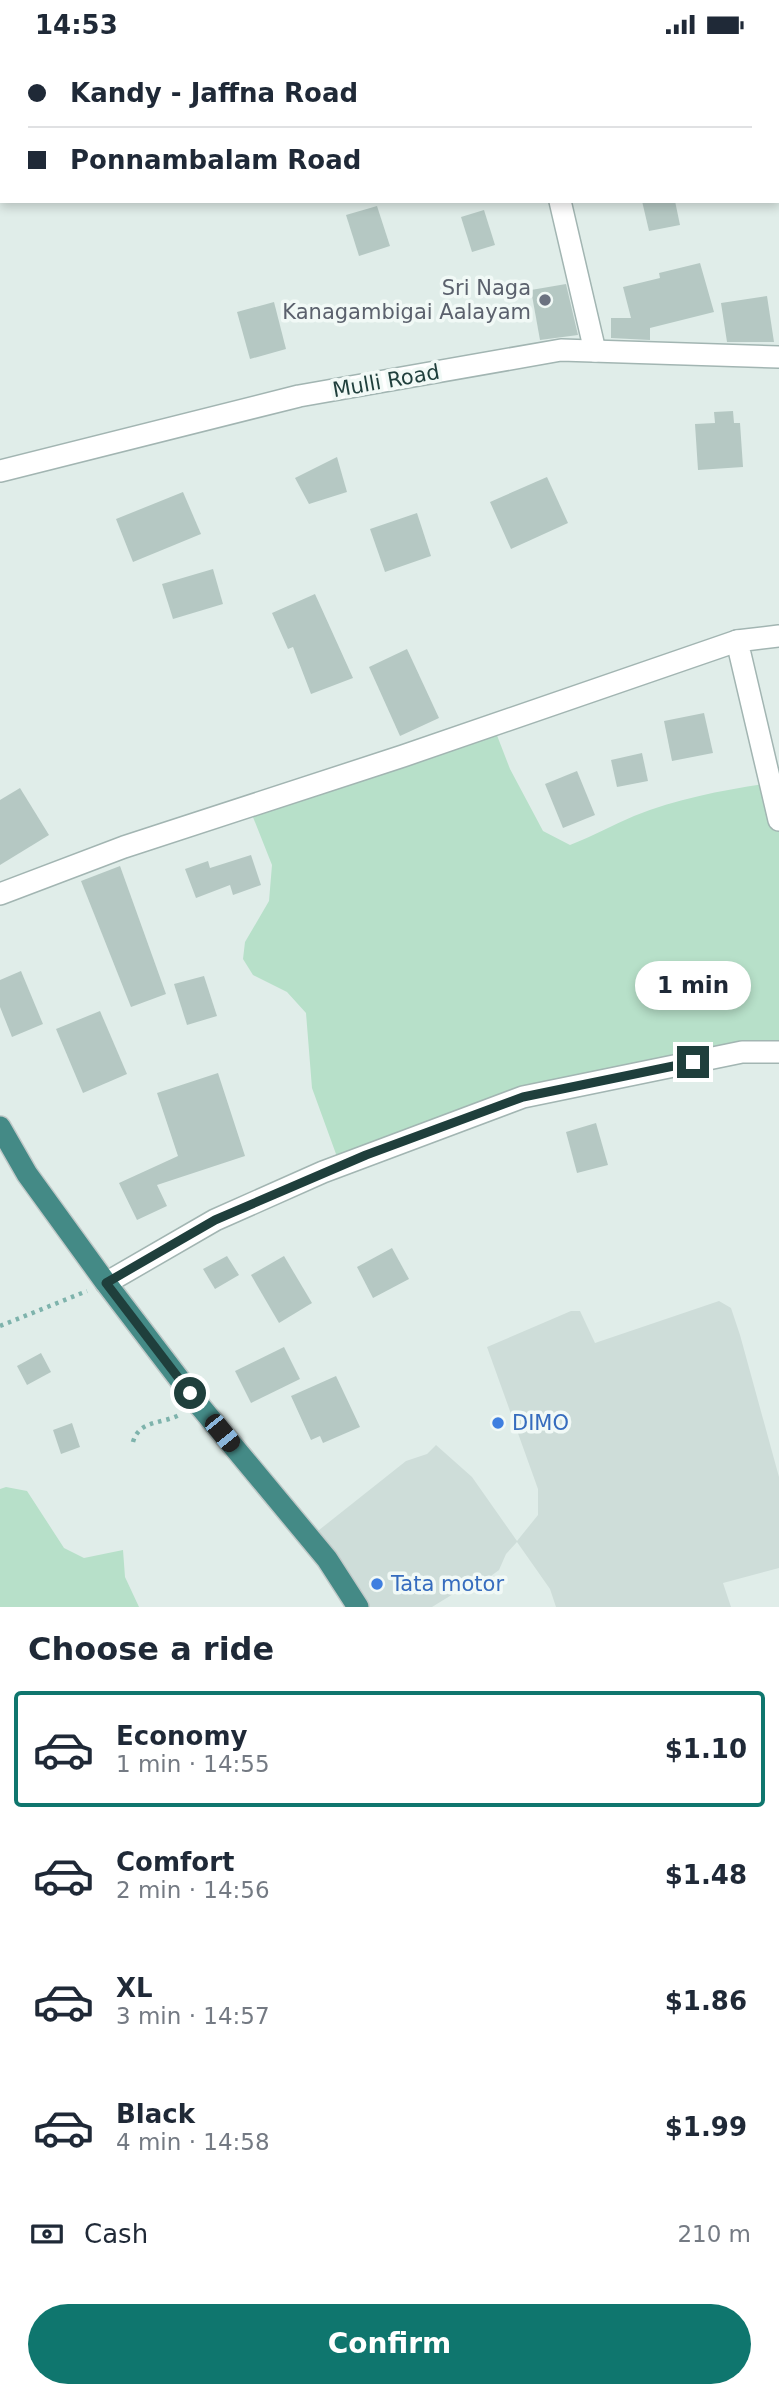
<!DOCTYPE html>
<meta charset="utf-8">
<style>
:root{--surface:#fff;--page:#f6f6f7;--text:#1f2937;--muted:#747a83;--line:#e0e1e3;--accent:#0f766e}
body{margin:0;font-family:"DejaVu Sans",sans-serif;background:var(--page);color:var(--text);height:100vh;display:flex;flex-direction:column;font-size:26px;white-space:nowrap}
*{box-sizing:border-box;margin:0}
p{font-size:23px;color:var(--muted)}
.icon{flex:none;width:38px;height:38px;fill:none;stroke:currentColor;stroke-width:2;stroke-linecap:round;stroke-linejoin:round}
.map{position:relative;height:1558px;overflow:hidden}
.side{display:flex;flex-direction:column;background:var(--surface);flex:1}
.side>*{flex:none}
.hud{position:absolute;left:0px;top:0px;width:780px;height:154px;box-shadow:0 4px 10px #0003;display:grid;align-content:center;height:154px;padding:0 28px;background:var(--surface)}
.end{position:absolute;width:32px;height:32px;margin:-16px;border:9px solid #1f3f3c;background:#fff;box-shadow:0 0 0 4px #fff}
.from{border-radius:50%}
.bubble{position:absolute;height:49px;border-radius:24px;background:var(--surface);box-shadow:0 4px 10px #0003;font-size:23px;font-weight:700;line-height:49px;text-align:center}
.car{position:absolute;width:21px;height:42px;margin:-21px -10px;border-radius:9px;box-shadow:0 0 5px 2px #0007;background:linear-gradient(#222 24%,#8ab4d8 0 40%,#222 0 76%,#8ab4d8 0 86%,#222 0)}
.hud b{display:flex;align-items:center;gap:24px;height:66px;font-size:26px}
.hud b+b{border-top:2px solid var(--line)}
.hud i{width:18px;height:18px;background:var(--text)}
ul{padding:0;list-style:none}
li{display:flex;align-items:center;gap:21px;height:116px;margin:0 14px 10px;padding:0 14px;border:4px solid transparent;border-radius:7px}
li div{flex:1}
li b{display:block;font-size:26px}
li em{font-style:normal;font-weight:700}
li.on{border-color:var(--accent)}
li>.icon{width:63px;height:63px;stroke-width:1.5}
h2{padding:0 28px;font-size:32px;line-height:84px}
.pay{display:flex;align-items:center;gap:18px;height:77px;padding:0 28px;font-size:26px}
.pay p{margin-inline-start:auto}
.button{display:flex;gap:14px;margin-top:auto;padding:14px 28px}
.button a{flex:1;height:80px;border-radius:42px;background:var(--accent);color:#fff;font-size:28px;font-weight:700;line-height:80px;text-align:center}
.status{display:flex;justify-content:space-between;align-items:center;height:49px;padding:0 35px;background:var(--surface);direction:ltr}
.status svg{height:19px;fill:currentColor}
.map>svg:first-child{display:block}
.built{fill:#ceddd9}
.green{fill:#b7e0c9}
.building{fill:#b5c8c3}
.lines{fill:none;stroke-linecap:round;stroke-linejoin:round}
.minor-casing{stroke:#a2b5b2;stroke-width:24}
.trunk-casing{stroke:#c0c9c8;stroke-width:24}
.path{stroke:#7eb3ac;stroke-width:4.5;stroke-dasharray:3.5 5;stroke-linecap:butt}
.minor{stroke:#fff;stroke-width:21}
.trunk{stroke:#448a86;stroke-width:21}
.route{stroke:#1f3f3c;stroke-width:9}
.worship-dot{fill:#6b7280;stroke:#f1f9f6;stroke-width:2.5}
.shop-dot{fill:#3f7fe0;stroke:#f1f9f6;stroke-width:2.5}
.labels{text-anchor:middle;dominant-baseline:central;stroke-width:7;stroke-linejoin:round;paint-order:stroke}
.worship-label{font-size:21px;fill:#5b616d;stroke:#f1f9f6;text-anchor:end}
.street-label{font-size:21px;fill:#1f3f3c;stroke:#f1f9f6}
.shop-label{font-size:21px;fill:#366cbe;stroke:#f1f9f6;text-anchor:start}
</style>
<div class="status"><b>14:53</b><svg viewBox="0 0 49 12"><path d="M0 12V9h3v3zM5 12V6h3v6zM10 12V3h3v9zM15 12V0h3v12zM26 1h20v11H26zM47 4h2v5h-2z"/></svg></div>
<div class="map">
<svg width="779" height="1558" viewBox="0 0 779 1558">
<rect width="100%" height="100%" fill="#e0ede9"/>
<path class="built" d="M 719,1252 L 731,1259 L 740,1286 L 779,1428 L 779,1519 L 723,1534 L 731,1558 L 556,1558 L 550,1540 L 517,1493 L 506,1505 L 499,1521 L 480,1535 L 458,1542 L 432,1558 L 358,1558 L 309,1489 L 406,1412 L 427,1405 L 436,1396 L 472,1428 L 517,1492 L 538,1466 L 538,1440 L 487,1298 L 571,1262 L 580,1262 L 595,1294 Z"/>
<g class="green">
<path d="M 493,676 L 510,720 L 543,782 L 570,796 C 593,787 613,776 634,767 C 678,749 724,741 770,734 L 779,771 L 779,1003 L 523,1048 L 340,1116 L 312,1039 L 306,964 L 287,943 L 253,926 L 243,910 L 245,893 L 269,852 L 272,816 L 249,758 Z"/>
<path d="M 6,1438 L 27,1442 L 64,1499 L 84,1509 L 123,1501 L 125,1528 L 139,1558 L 0,1558 L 0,1440 Z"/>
</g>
<g class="building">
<path d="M 642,152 L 675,152 L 680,176 L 649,182 Z"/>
<path d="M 377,157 L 390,197 L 359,207 L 346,166 Z"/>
<path d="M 484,161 L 495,196 L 472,203 L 461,168 Z"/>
<path d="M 700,214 L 714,263 L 650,279 L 650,291 L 611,289 L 611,269 L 631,269 L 623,238 L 660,229 L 659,224 Z"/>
<path d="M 566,235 L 578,286 L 540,291 L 531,241 Z"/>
<path d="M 767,247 L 774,293 L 727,293 L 721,254 Z"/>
<path d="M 274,253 L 286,300 L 250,310 L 237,263 Z"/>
<path d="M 733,362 L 734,374 L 740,374 L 743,418 L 698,421 L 695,375 L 715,374 L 714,363 Z"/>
<path d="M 337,408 L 347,443 L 309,455 L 295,429 Z"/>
<path d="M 547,428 L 568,474 L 511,500 L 490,453 Z"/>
<path d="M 183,443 L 201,485 L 133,513 L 116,470 Z"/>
<path d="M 417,464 L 431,507 L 385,523 L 370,480 Z"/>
<path d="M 213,520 L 223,555 L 173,570 L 162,535 Z"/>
<path d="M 315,545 L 353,629 L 311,645 L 293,598 L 288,600 L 272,564 Z"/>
<path d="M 407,600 L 439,669 L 400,687 L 369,618 Z"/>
<path d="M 704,664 L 713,704 L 672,712 L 664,672 Z"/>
<path d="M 642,704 L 648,732 L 617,738 L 611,711 Z"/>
<path d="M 577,722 L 595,766 L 563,779 L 545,735 Z"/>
<path d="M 20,739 L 49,786 L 0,816 L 0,751 Z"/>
<path d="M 251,806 L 261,836 L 233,846 L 230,836 L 196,849 L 185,820 L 208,812 L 210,819 Z"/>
<path d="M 120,817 L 166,945 L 131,958 L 81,832 Z"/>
<path d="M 21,922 L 43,975 L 12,988 L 0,958 L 0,931 Z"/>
<path d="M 204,927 L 217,967 L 187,976 L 174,935 Z"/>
<path d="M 100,962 L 127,1025 L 83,1044 L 56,980 Z"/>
<path d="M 218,1024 L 245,1107 L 157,1136 L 167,1157 L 137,1171 L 119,1134 L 178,1107 L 157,1044 Z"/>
<path d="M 596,1074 L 608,1116 L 577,1124 L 566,1083 Z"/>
<path d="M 392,1199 L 409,1230 L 373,1249 L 357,1218 Z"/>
<path d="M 227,1207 L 239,1226 L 215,1240 L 203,1220 Z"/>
<path d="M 284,1207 L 312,1254 L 279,1274 L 251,1226 Z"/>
<path d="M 284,1298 L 300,1330 L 251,1354 L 235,1322 Z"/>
<path d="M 41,1304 L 51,1323 L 27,1336 L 17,1317 Z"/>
<path d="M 336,1327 L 360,1378 L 323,1394 L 320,1387 L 311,1391 L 291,1347 Z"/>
<path d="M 72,1374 L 80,1398 L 61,1405 L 53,1381 Z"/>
</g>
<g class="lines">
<defs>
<g id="minor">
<path d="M 512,0 L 513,2"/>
<path d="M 214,2 L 219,0"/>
<path d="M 562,2 L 568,0"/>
<path d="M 560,152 L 595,302"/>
<path d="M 0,422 L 299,347 L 561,301 L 779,308"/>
<path d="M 779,587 L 737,592 L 779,771"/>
<path d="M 0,845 L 124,798 L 403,707 L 737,592"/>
<path d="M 106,1234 L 215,1171 L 323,1123 L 523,1048 L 742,1003 L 779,1003"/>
</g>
<path id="trunk" d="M 0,1078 L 27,1125 L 106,1234 L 199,1356 L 327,1510 L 358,1558"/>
</defs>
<use href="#minor" class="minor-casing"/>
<use href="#trunk" class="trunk-casing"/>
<g class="path">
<path d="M 0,1277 L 87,1242"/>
<path d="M 133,1393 C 139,1371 162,1375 179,1366"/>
</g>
<use href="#minor" class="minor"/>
<use href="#trunk" class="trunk"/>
</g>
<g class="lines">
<path class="route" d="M 190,1344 L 106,1234 L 215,1171 L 366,1106 L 523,1048 L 693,1013"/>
</g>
<circle class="worship-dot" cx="545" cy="251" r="7"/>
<g class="shop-dot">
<circle cx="498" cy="1374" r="7"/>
<circle cx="377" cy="1535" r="7"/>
</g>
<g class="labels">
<g class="worship-label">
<text x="531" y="239">Sri Naga<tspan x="531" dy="24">Kanagambigai Aalayam</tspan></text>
</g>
<g class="street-label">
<text transform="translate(386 332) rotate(-10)">Mulli Road</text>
</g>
<g class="shop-label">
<text x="512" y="1374">DIMO</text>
<text x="391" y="1535">Tata motor</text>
</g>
</g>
</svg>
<i class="end from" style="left:190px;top:1344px"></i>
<i class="end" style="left:693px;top:1013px"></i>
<div class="bubble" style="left:635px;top:912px;width:116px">1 min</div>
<i class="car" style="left:222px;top:1384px;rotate:141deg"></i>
<div class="hud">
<b><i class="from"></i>Kandy - Jaffna Road</b>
<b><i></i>Ponnambalam Road</b>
</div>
</div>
<section class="side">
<h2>Choose a ride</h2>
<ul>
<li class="on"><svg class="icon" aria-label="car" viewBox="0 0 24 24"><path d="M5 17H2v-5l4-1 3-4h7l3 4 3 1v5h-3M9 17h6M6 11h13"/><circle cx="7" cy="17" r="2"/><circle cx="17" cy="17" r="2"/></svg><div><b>Economy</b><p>1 min · 14:55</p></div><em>$1.10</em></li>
<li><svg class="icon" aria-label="car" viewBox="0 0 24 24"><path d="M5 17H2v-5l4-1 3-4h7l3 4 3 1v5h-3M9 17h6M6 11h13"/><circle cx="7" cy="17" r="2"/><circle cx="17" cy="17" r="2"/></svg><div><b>Comfort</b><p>2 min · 14:56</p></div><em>$1.48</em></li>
<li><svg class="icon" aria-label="car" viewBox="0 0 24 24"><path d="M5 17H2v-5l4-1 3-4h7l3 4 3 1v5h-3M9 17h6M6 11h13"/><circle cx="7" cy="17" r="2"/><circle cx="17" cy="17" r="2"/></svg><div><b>XL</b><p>3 min · 14:57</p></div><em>$1.86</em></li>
<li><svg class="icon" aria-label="car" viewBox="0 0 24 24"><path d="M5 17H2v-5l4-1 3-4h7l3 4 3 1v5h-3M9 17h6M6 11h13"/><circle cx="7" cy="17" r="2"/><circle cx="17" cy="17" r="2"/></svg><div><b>Black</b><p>4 min · 14:58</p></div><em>$1.99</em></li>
</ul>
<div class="pay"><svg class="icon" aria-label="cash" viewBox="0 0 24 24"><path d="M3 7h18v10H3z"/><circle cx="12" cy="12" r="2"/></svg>Cash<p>210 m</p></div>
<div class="button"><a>Confirm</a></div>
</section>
